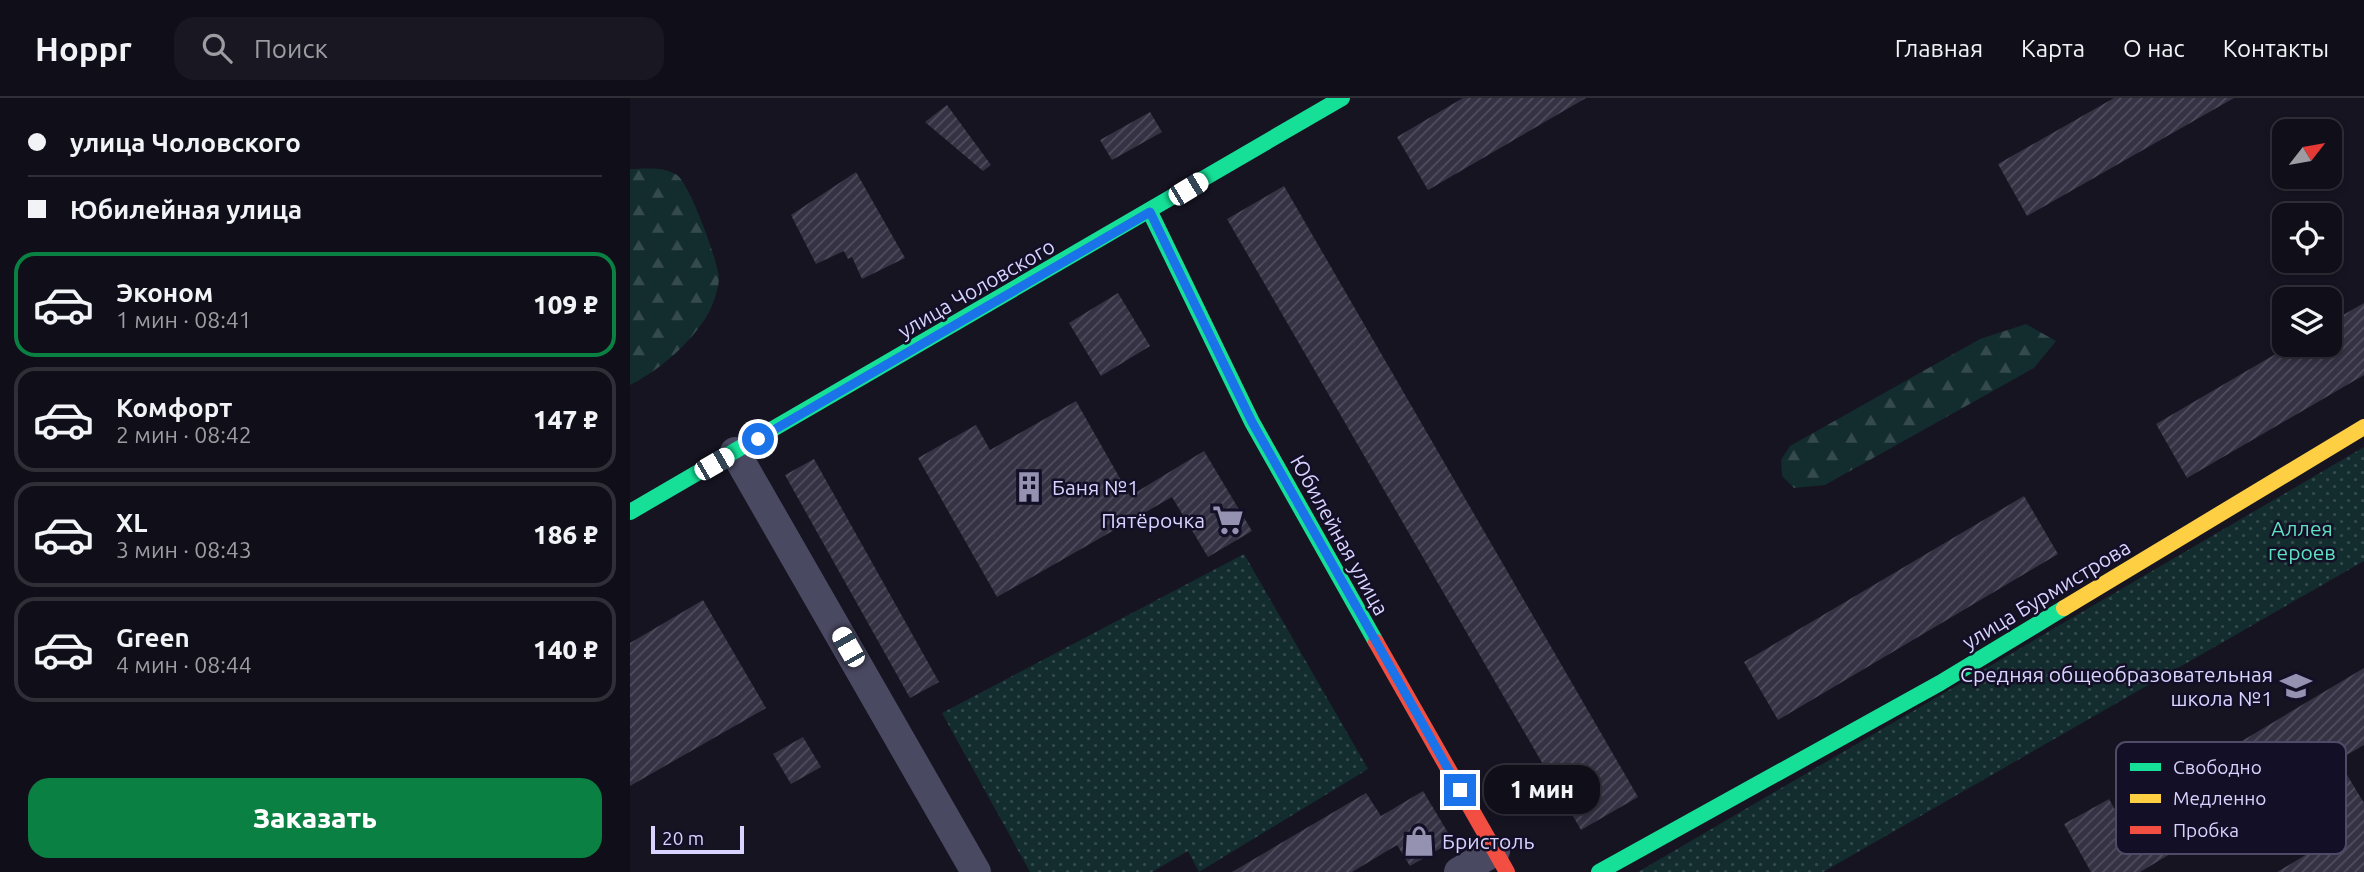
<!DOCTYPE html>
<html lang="ru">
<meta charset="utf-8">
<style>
:root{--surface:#100f19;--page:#191822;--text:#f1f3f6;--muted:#9c9ca2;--line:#302f38;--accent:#0b8043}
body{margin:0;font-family:Ubuntu,sans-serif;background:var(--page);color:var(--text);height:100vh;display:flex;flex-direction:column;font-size:26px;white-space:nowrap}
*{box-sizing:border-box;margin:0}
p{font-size:23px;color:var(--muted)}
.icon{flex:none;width:38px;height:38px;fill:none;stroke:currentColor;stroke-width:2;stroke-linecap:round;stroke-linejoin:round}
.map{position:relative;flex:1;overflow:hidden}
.side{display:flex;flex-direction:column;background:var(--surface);width:630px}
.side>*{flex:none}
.top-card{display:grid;align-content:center;height:154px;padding:0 28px;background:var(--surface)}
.needle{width:46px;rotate:59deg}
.fabs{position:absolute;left:1642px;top:21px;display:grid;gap:14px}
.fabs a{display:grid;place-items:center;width:70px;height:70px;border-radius:14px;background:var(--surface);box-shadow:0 4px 10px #0003,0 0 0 2px var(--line);font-size:35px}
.scale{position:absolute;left:21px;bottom:18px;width:93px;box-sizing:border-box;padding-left:7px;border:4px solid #d9d4ff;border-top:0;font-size:19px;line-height:24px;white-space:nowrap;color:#d9d4ff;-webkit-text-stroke:5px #130f26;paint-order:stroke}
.end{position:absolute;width:32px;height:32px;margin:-16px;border:9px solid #1a73e8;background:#fff;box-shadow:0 0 0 4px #fff}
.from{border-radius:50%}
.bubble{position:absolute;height:49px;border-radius:21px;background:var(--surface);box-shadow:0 4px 10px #0003,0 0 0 2px var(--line);font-size:23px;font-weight:800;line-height:49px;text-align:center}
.car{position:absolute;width:21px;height:42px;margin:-21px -10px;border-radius:9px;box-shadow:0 0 5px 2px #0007;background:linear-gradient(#fff 24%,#345 0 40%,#fff 0 76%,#345 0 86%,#fff 0)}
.top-card b{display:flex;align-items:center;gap:24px;height:66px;font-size:26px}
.top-card b+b{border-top:2px solid var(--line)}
.top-card i{width:18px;height:18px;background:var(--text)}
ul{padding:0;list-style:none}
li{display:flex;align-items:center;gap:21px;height:105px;margin:0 14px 10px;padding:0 14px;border:4px solid var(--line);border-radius:21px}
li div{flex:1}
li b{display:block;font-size:26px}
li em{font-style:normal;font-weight:800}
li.on{border-color:var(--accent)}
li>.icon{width:63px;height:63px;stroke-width:1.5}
.cta{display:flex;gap:14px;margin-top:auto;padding:14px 28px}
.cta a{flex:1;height:80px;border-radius:21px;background:var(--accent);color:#fff;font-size:28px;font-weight:800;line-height:80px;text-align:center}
header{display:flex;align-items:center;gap:42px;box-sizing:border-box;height:98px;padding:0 35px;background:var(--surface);border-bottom:2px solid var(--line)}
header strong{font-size:33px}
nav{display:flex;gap:38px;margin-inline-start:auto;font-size:24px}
.search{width:490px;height:63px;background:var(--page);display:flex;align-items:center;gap:18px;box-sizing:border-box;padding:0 24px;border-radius:21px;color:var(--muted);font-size:26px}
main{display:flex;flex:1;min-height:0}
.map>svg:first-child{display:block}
.grass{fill:url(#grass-dots)}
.forest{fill:url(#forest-firs)}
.building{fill:url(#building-hatch)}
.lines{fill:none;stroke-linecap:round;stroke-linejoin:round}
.street{stroke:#4a4962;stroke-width:30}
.fast{stroke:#16e098;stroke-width:16}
.slow{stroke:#ffcf43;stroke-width:16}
.jam{stroke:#f24e42;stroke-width:16}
.route{stroke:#1a73e8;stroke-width:9}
.labels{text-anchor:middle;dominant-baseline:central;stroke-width:5;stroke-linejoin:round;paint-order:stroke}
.street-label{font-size:21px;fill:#d9d4ff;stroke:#130f26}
.poi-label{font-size:21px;fill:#d9d4ff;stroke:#130f26;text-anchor:start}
.park-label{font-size:21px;fill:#5fe0c0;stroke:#130f26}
.key{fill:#130f26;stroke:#4e4a67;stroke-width:2}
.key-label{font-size:19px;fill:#d9d4ff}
</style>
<header>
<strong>Hoppr</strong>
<div class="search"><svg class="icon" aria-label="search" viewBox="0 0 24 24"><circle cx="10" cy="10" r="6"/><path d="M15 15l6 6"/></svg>Поиск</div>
<nav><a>Главная</a><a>Карта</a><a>О нас</a><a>Контакты</a></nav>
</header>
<main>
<section class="side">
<div class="top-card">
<b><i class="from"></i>улица Чоловского</b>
<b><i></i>Юбилейная улица</b>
</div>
<ul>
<li class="on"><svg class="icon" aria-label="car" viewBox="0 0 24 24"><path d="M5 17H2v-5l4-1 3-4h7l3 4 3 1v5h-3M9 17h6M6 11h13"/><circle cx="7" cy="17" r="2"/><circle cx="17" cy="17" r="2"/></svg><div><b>Эконом</b><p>1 мин · 08:41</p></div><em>109 ₽</em></li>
<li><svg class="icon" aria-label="car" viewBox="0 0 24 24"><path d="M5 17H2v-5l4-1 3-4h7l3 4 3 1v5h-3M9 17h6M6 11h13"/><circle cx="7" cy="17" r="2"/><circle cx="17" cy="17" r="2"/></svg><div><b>Комфорт</b><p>2 мин · 08:42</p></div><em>147 ₽</em></li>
<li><svg class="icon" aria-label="car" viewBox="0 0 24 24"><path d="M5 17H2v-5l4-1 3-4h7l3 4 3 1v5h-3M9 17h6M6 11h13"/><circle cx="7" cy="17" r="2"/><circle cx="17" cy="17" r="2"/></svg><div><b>XL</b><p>3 мин · 08:43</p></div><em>186 ₽</em></li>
<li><svg class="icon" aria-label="car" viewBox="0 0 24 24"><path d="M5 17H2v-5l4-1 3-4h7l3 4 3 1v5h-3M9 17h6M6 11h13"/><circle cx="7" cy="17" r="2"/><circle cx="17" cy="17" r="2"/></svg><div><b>Green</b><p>4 мин · 08:44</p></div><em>140 ₽</em></li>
</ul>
<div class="cta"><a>Заказать</a></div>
</section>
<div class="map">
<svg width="1734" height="774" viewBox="0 0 1734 774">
<defs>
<pattern id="grass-dots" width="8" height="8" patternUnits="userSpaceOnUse" patternTransform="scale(1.75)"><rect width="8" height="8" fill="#132c2d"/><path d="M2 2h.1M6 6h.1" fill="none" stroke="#354a4c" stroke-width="1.8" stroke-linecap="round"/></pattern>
<pattern id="forest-firs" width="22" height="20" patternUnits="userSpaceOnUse" patternTransform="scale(1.75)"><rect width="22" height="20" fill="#132c2d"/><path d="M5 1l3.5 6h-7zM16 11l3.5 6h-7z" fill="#354a4c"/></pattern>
<pattern id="building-hatch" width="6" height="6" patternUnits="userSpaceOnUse" patternTransform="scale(1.75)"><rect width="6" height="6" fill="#343243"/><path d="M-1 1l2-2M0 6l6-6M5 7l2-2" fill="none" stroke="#514f5f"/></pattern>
</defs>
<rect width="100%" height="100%" fill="#161421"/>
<g class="grass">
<path d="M 1734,349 L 1734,463 L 1193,774 L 1008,774 Z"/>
<path d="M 614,456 L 738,671 L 569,774 L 558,753 L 522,774 L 400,774 L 312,615 Z"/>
</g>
<g class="forest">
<path d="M 0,71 C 15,71 33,68 47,77 C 60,86 88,164 89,180 C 89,189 83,208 78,216 C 61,245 30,272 0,287 Z"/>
<path d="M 1396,226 L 1426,243 L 1404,270 L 1195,387 L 1164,390 L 1152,378 L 1151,362 L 1160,348 L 1350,241 Z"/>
</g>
<g class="building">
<path d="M 833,0 L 956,0 L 798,92 L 767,39 Z"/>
<path d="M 1484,0 L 1604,0 L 1397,118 L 1368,66 Z"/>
<path d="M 317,7 L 361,67 L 353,73 L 295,24 Z"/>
<path d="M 520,14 L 532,34 L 482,62 L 470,42 Z"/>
<path d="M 226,74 L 275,160 L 232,181 L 222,159 L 218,161 L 214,153 L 186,166 L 161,117 Z"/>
<path d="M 654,88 L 1008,699 L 951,732 L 597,121 Z"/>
<path d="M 488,195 L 520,248 L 471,278 L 439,225 Z"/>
<path d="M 1734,205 L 1734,277 L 1557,380 L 1526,326 L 1661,247 L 1699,247 L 1699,225 Z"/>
<path d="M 446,303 L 500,398 L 574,353 L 622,433 L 578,459 L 542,399 L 367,499 L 288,360 L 346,327 L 360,352 Z"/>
<path d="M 184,361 L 309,584 L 280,600 L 155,377 Z"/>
<path d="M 1394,398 L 1428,456 L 1148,622 L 1114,564 Z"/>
<path d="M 73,502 L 136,610 L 0,688 L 0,545 Z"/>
<path d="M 1734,570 L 1734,647 L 1708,662 L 1734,705 L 1734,774 L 1647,774 L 1704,740 L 1668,680 L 1510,774 L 1461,774 L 1434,726 L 1479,701 L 1488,717 Z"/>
<path d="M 173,639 L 191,669 L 161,686 L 143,656 Z"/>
<path d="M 793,693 L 823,743 L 780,768 L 767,747 L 722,774 L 602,774 L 736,695 L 751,718 Z"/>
</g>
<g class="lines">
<g class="street">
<path d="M 105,354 L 346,774"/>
<path d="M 829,774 L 865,753"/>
</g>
<g class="fast">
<path d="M 520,114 L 622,324 L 746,544"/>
<path d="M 0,414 L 712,0"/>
<path d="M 969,774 L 1310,585 L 1434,510"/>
</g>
<path class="slow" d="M 1434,510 L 1734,329"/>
<path class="jam" d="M 746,544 L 877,774"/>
</g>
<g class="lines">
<path class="route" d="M 128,341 L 520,114 L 622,324 L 830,692"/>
</g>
<defs>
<symbol id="building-bare" viewBox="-9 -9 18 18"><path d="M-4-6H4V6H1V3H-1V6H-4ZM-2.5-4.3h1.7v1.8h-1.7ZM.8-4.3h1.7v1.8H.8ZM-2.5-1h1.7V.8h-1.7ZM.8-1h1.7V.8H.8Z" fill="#9591b1" stroke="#130f26" stroke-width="2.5" paint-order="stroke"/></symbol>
<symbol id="supermarket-bare" viewBox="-9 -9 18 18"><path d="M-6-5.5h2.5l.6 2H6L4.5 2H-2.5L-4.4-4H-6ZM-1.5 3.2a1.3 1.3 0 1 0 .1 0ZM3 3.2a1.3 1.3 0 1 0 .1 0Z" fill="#9591b1" stroke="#130f26" stroke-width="2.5" paint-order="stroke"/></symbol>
<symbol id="school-bare" viewBox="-9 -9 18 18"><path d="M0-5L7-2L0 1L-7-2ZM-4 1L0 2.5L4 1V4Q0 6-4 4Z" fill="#9591b1" stroke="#130f26" stroke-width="2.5" paint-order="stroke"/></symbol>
<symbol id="shop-bare" viewBox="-9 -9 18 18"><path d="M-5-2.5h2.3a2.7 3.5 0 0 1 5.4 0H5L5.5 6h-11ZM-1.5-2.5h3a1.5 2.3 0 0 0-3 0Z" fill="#9591b1" stroke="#130f26" stroke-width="2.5" paint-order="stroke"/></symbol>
</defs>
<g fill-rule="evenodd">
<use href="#building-bare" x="377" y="367" width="44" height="44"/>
<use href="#supermarket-bare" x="576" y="400" width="44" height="44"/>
<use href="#school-bare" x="1644" y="566" width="44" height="44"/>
<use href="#shop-bare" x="767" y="721" width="44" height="44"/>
</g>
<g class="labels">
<g class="street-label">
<text transform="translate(346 190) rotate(-30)">улица Чоловского</text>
<text transform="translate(710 437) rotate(61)">Юбилейная улица</text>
<text transform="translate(1416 496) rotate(-31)">улица Бурмистрова</text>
</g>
<g class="poi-label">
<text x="422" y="389">Баня №1</text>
<text x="575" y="422" text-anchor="end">Пятёрочка</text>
<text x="1643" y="576" text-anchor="end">Средняя общеобразовательная<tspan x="1643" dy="24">школа №1</tspan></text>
<text x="812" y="743">Бристоль</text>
</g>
<g class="park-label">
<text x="1672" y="430">Аллея<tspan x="1672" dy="24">героев</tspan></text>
</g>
</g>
<rect x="1486" y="644" width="230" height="112" rx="10" class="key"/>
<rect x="1500" y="665" width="31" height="8" fill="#16e098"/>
<rect x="1500" y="696" width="31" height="9" fill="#ffcf43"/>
<rect x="1500" y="728" width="31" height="8" fill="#f24e42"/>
<g class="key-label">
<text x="1543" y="676">Свободно</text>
<text x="1543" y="707">Медленно</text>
<text x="1543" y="739">Пробка</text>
</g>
</svg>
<div class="fabs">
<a><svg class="needle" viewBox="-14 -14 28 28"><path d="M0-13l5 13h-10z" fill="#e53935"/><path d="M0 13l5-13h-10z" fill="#9c9ca2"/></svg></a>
<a><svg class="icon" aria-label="locate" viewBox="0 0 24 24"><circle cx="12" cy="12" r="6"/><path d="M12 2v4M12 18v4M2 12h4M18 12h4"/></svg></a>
<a><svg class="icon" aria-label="layers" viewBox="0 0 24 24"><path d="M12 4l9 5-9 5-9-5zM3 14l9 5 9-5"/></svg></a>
</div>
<div class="scale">20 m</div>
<i class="end from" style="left:128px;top:341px"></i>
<i class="end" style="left:830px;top:692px"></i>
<div class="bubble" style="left:854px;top:667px;width:116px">1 мин</div>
<i class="car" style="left:558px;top:91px;rotate:59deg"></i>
<i class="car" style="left:84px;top:366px;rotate:60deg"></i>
<i class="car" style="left:218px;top:549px;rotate:330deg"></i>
</div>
</main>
